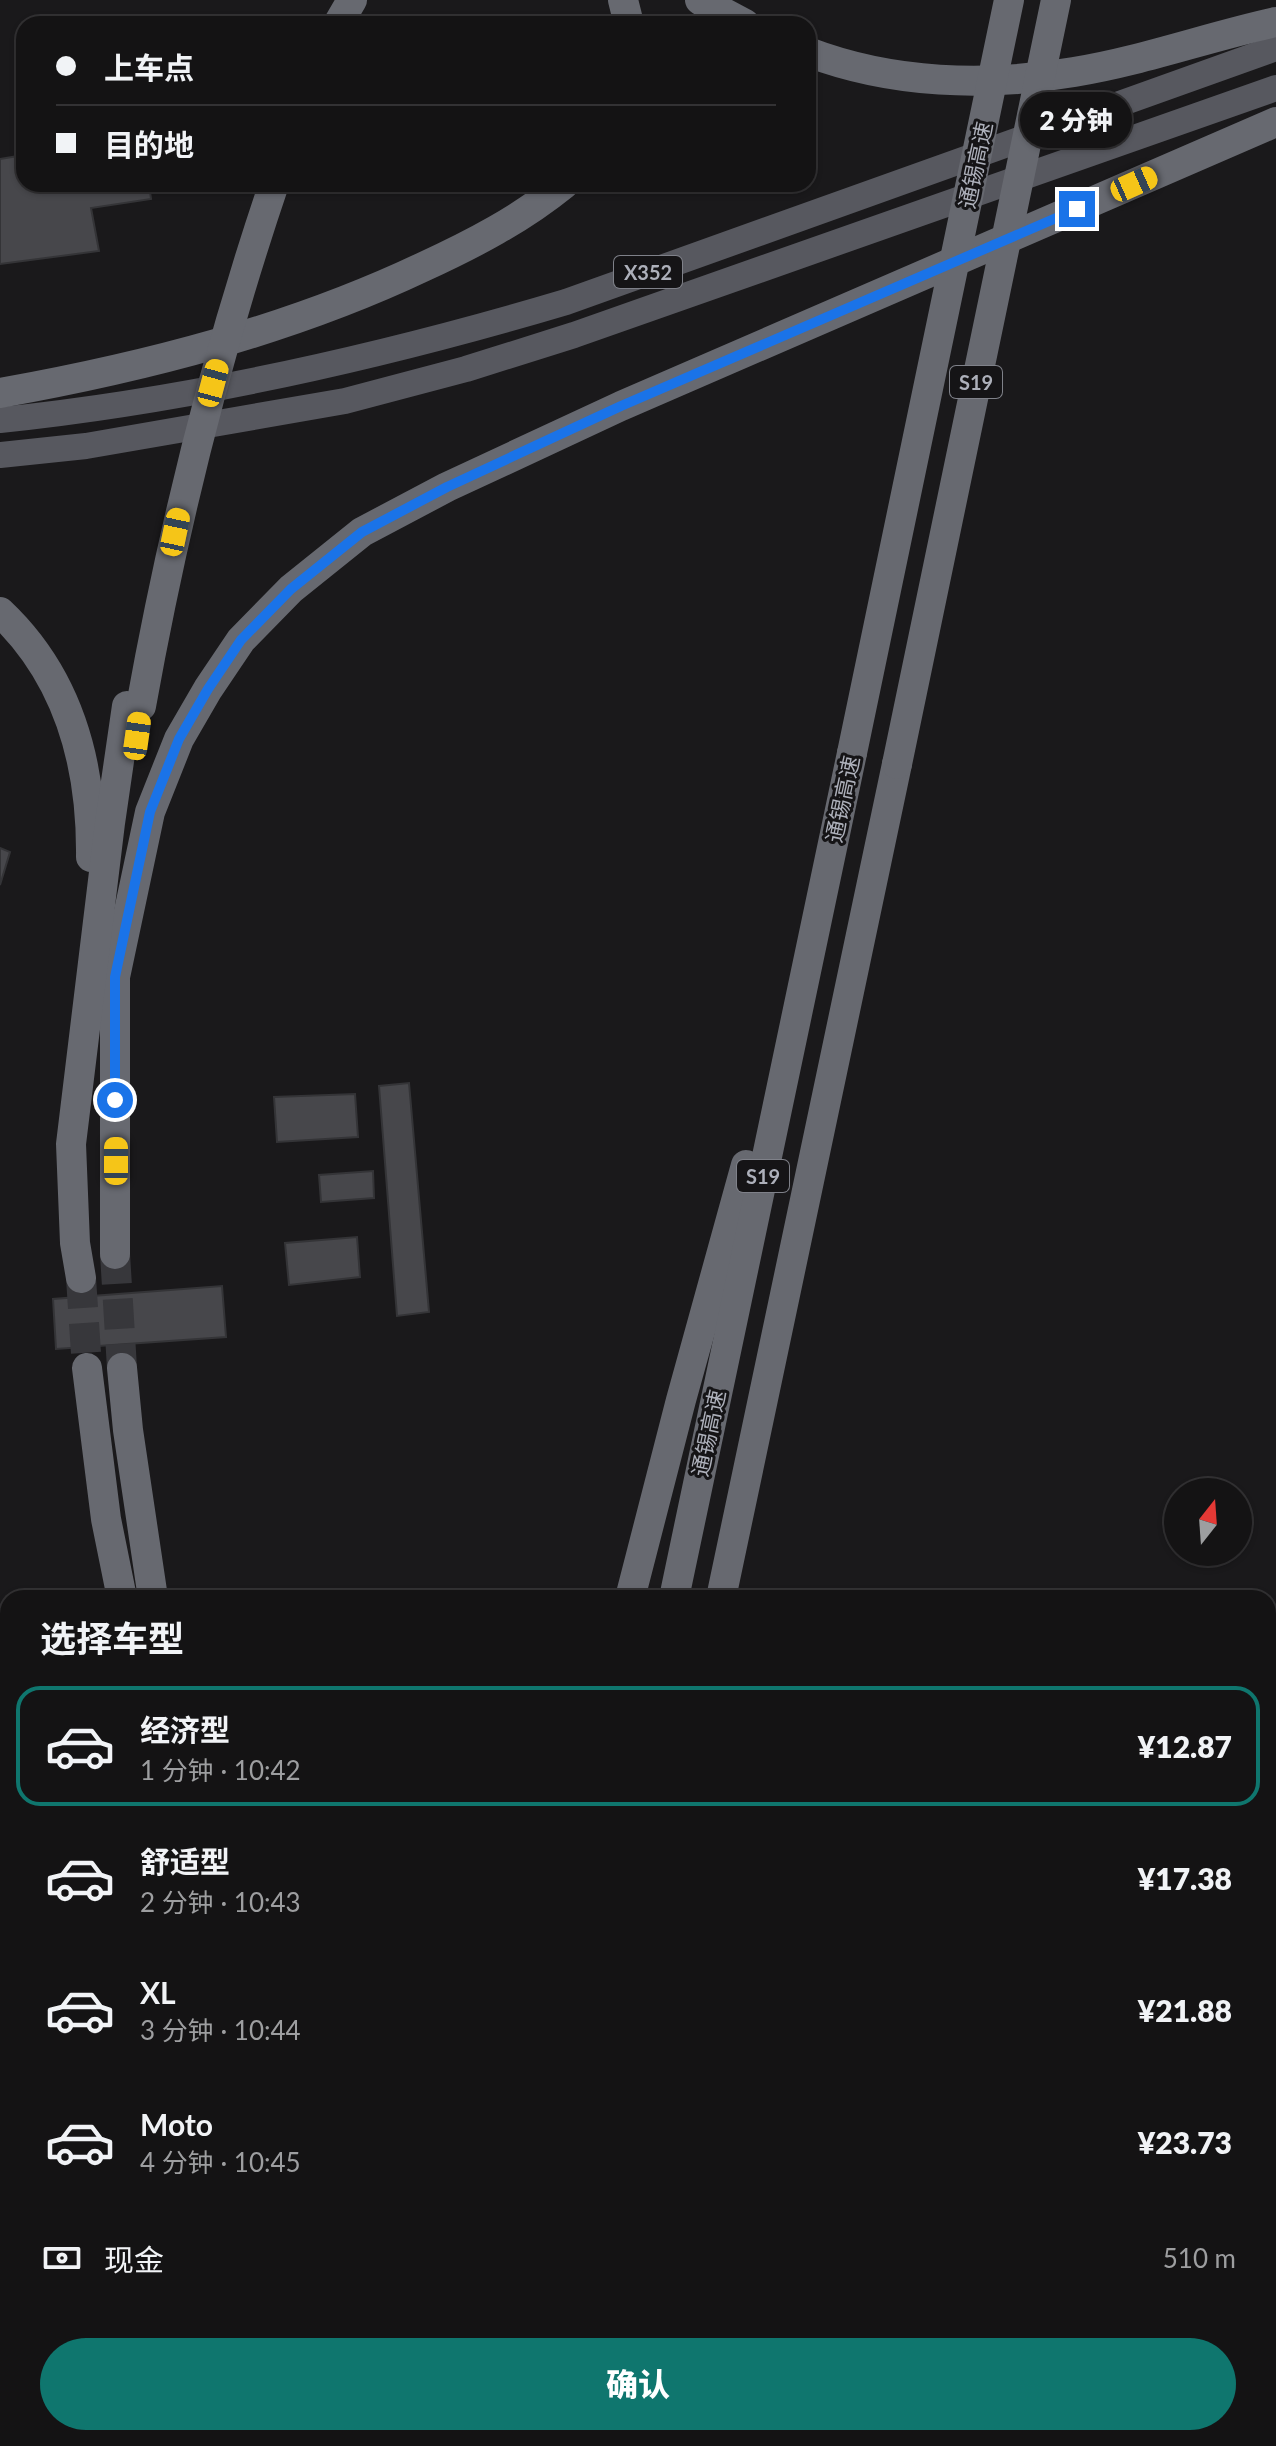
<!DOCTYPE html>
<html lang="zh">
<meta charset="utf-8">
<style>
:root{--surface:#141314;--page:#212022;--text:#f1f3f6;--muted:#9d9ea0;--line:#333234;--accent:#0f766e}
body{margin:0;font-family:Lato,"Noto Sans SC",sans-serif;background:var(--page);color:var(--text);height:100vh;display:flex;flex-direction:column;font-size:30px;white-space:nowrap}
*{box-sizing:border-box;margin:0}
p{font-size:26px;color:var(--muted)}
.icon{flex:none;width:44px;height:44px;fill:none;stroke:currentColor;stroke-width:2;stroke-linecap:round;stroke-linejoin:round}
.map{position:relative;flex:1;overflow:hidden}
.panel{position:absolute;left:0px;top:1590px;width:1276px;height:856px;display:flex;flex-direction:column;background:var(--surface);border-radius:24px 24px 0 0;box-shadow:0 2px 6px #0004,0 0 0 2px var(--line)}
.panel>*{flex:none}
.top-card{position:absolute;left:16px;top:16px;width:800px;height:176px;border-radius:24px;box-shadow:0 2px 6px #0004,0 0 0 2px var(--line);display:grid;align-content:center;height:176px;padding:0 40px;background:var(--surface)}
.needle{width:52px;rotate:17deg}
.fabs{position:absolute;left:1164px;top:1478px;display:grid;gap:16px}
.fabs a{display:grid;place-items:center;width:88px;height:88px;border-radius:50%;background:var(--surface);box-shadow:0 2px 6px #0004,0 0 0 2px var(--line);font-size:40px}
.end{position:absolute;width:36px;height:36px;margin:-18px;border:10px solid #1a73e8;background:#fff;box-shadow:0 0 0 4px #fff}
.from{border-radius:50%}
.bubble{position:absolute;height:56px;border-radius:28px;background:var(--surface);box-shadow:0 2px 6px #0004,0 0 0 2px var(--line);font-size:26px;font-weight:800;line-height:56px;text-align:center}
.car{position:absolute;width:24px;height:48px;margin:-24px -12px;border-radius:10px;box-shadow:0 0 6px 2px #0007;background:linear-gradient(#f5c518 24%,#345 0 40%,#f5c518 0 76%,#345 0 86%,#f5c518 0)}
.top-card b{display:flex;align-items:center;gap:28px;height:76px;font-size:30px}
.top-card b+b{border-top:2px solid var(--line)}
.top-card i{width:20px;height:20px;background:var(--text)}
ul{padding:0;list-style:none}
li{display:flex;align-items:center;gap:24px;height:120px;margin:0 16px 12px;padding:0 24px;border:4px solid transparent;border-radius:24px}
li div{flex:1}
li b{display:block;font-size:30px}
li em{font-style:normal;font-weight:800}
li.on{border-color:var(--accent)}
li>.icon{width:72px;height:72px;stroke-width:1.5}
h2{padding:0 40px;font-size:36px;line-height:96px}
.pay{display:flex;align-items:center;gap:20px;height:88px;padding:0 40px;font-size:30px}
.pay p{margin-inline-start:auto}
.action{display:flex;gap:16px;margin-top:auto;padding:16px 40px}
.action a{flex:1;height:92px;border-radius:48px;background:var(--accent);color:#fff;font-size:32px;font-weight:800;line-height:92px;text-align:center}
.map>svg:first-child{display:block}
.building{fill:#47474b;stroke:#343437;stroke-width:2}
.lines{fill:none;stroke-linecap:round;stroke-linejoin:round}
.highway-tunnel{stroke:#37373b;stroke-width:30;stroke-dasharray:30 15;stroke-linecap:butt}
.minor{stroke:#3b3b40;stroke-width:20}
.major{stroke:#57585f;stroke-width:26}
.highway{stroke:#676970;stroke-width:30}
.highway-bridge{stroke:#676970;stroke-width:30}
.route{stroke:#1a73e8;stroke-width:10}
.labels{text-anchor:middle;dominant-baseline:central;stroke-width:6;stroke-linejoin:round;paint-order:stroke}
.shield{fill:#151416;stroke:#7f8189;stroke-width:2}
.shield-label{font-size:20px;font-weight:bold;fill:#adb0ba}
.street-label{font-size:22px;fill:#adb0ba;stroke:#151416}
</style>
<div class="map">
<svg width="1276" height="2446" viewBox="0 0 1276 2446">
<rect width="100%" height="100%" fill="#1a191b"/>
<g class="building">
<path d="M 24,155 L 24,184 L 149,184 L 151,199 L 91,208 L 99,251 L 0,264 L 0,159 Z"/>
<path d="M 0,848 L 10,852 L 0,885 Z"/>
<path d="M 409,1083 L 429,1312 L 397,1316 L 379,1086 Z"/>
<path d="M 355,1094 L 358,1137 L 277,1142 L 274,1097 Z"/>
<path d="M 373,1171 L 374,1198 L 321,1202 L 319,1175 Z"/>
<path d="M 357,1237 L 360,1277 L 289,1285 L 285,1243 Z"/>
<path d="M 222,1286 L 226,1337 L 56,1349 L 53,1299 Z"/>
<path d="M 1275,1635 L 1276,1635 L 1276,1662 L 1268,1659 Z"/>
<path d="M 1268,1709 L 1276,1712 L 1268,1733 Z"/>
<path d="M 1275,1970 L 1276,1970 L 1276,2028 L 1268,2024 L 1268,1983 Z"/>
</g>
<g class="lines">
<g class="highway-tunnel">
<path d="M 115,1254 L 122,1368"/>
<path d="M 81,1278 L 87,1368"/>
</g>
<g class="minor">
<path d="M 0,1982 L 8,1984"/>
<path d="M 1268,2061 L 1276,2045"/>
<path d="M 1268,2334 L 1276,2338"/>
<path d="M 334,2438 L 338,2446"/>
</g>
<g class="major">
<path d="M 0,420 C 192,400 381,357 566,302 L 1276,48"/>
<path d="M 0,455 L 86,446 L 345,401 L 466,369 L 574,335 L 1276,88"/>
</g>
<g class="highway">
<path d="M 623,0 L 629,24"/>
<path d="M 700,0 L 745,24"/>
<path d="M 338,24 L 352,0"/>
<path d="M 808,52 C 892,84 986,87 1074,72 C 1142,61 1208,37 1276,22"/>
<path d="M 0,393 C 145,367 290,330 423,267 C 473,244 521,219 564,184"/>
<path d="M 0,612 C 69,677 92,765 91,857"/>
<path d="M 115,1254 L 115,977 L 150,812 L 179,739 L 208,689 L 241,640 L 291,589 L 362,532 L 447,487 L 621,406 L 1276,122"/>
<path d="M 81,1278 L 75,1243 L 71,1144 L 110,823 L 127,706"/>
<path d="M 87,1368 L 106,1519 L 122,1598"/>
<path d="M 122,1368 L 128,1430 L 153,1598"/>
<path d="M 630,1598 L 681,1400 L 746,1165"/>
<path d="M 674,1598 L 852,753"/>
<path d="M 721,1598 L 897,764"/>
<path d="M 393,2438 L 394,2446"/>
<path d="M 869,2438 L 876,2446"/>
<path d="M 501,2446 L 503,2438"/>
<path d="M 545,2446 L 547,2438"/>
<path d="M 571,2446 L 572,2438"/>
</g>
<g class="highway-bridge">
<path d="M 141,706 C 173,528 216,355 274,184"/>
<path d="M 852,753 L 1009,0"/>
<path d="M 897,764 L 1056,0"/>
</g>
</g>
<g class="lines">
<path class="route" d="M 115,1100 L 115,977 L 150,812 L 179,739 L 208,689 L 241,640 L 291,589 L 362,532 L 447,487 L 621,406 L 1077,209"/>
</g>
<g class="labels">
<g class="shield">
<rect x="614" y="256" width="68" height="32" rx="6"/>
<rect x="950" y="366" width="52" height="32" rx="6"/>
<rect x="737" y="1160" width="52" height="32" rx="6"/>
</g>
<g class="shield-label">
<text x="648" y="272">X352</text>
<text x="976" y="382">S19</text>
<text x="763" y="1176">S19</text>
</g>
<g class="street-label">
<text transform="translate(975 165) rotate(-78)">通锡高速</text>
<text transform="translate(842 799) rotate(-78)">通锡高速</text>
<text transform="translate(708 1433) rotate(-78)">通锡高速</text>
</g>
</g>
</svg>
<div class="fabs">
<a><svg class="needle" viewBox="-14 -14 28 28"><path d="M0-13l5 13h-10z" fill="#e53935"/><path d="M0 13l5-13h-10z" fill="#9d9ea0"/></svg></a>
</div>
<i class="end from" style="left:115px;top:1100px"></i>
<i class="end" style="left:1077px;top:209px"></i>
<div class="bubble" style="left:1020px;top:92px;width:112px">2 分钟</div>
<i class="car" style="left:1134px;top:184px;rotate:66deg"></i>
<i class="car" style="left:213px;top:383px;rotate:15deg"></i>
<i class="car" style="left:175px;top:532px;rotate:12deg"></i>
<i class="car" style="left:137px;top:736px;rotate:8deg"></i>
<i class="car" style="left:116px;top:1161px;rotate:0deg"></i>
<div class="top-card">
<b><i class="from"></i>上车点</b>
<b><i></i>目的地</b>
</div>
<section class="panel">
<h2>选择车型</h2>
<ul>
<li class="on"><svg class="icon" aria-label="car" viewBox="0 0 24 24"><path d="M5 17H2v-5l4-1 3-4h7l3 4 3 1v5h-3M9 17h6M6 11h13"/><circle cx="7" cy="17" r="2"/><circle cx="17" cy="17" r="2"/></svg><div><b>经济型</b><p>1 分钟 · 10:42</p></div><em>¥12.87</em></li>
<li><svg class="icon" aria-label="car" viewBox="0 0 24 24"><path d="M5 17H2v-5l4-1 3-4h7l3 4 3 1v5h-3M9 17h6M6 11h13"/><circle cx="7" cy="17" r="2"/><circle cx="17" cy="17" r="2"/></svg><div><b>舒适型</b><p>2 分钟 · 10:43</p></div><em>¥17.38</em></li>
<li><svg class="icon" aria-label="car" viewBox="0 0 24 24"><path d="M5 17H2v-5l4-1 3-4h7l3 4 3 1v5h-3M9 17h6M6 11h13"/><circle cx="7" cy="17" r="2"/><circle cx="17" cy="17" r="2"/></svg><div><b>XL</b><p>3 分钟 · 10:44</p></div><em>¥21.88</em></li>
<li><svg class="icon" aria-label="car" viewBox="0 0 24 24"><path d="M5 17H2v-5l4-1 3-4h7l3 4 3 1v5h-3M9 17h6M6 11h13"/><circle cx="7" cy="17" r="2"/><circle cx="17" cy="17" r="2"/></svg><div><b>Moto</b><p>4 分钟 · 10:45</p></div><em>¥23.73</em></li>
</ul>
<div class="pay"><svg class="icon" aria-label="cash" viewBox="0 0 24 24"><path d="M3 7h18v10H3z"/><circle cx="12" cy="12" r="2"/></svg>现金<p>510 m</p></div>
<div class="action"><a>确认</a></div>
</section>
</div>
